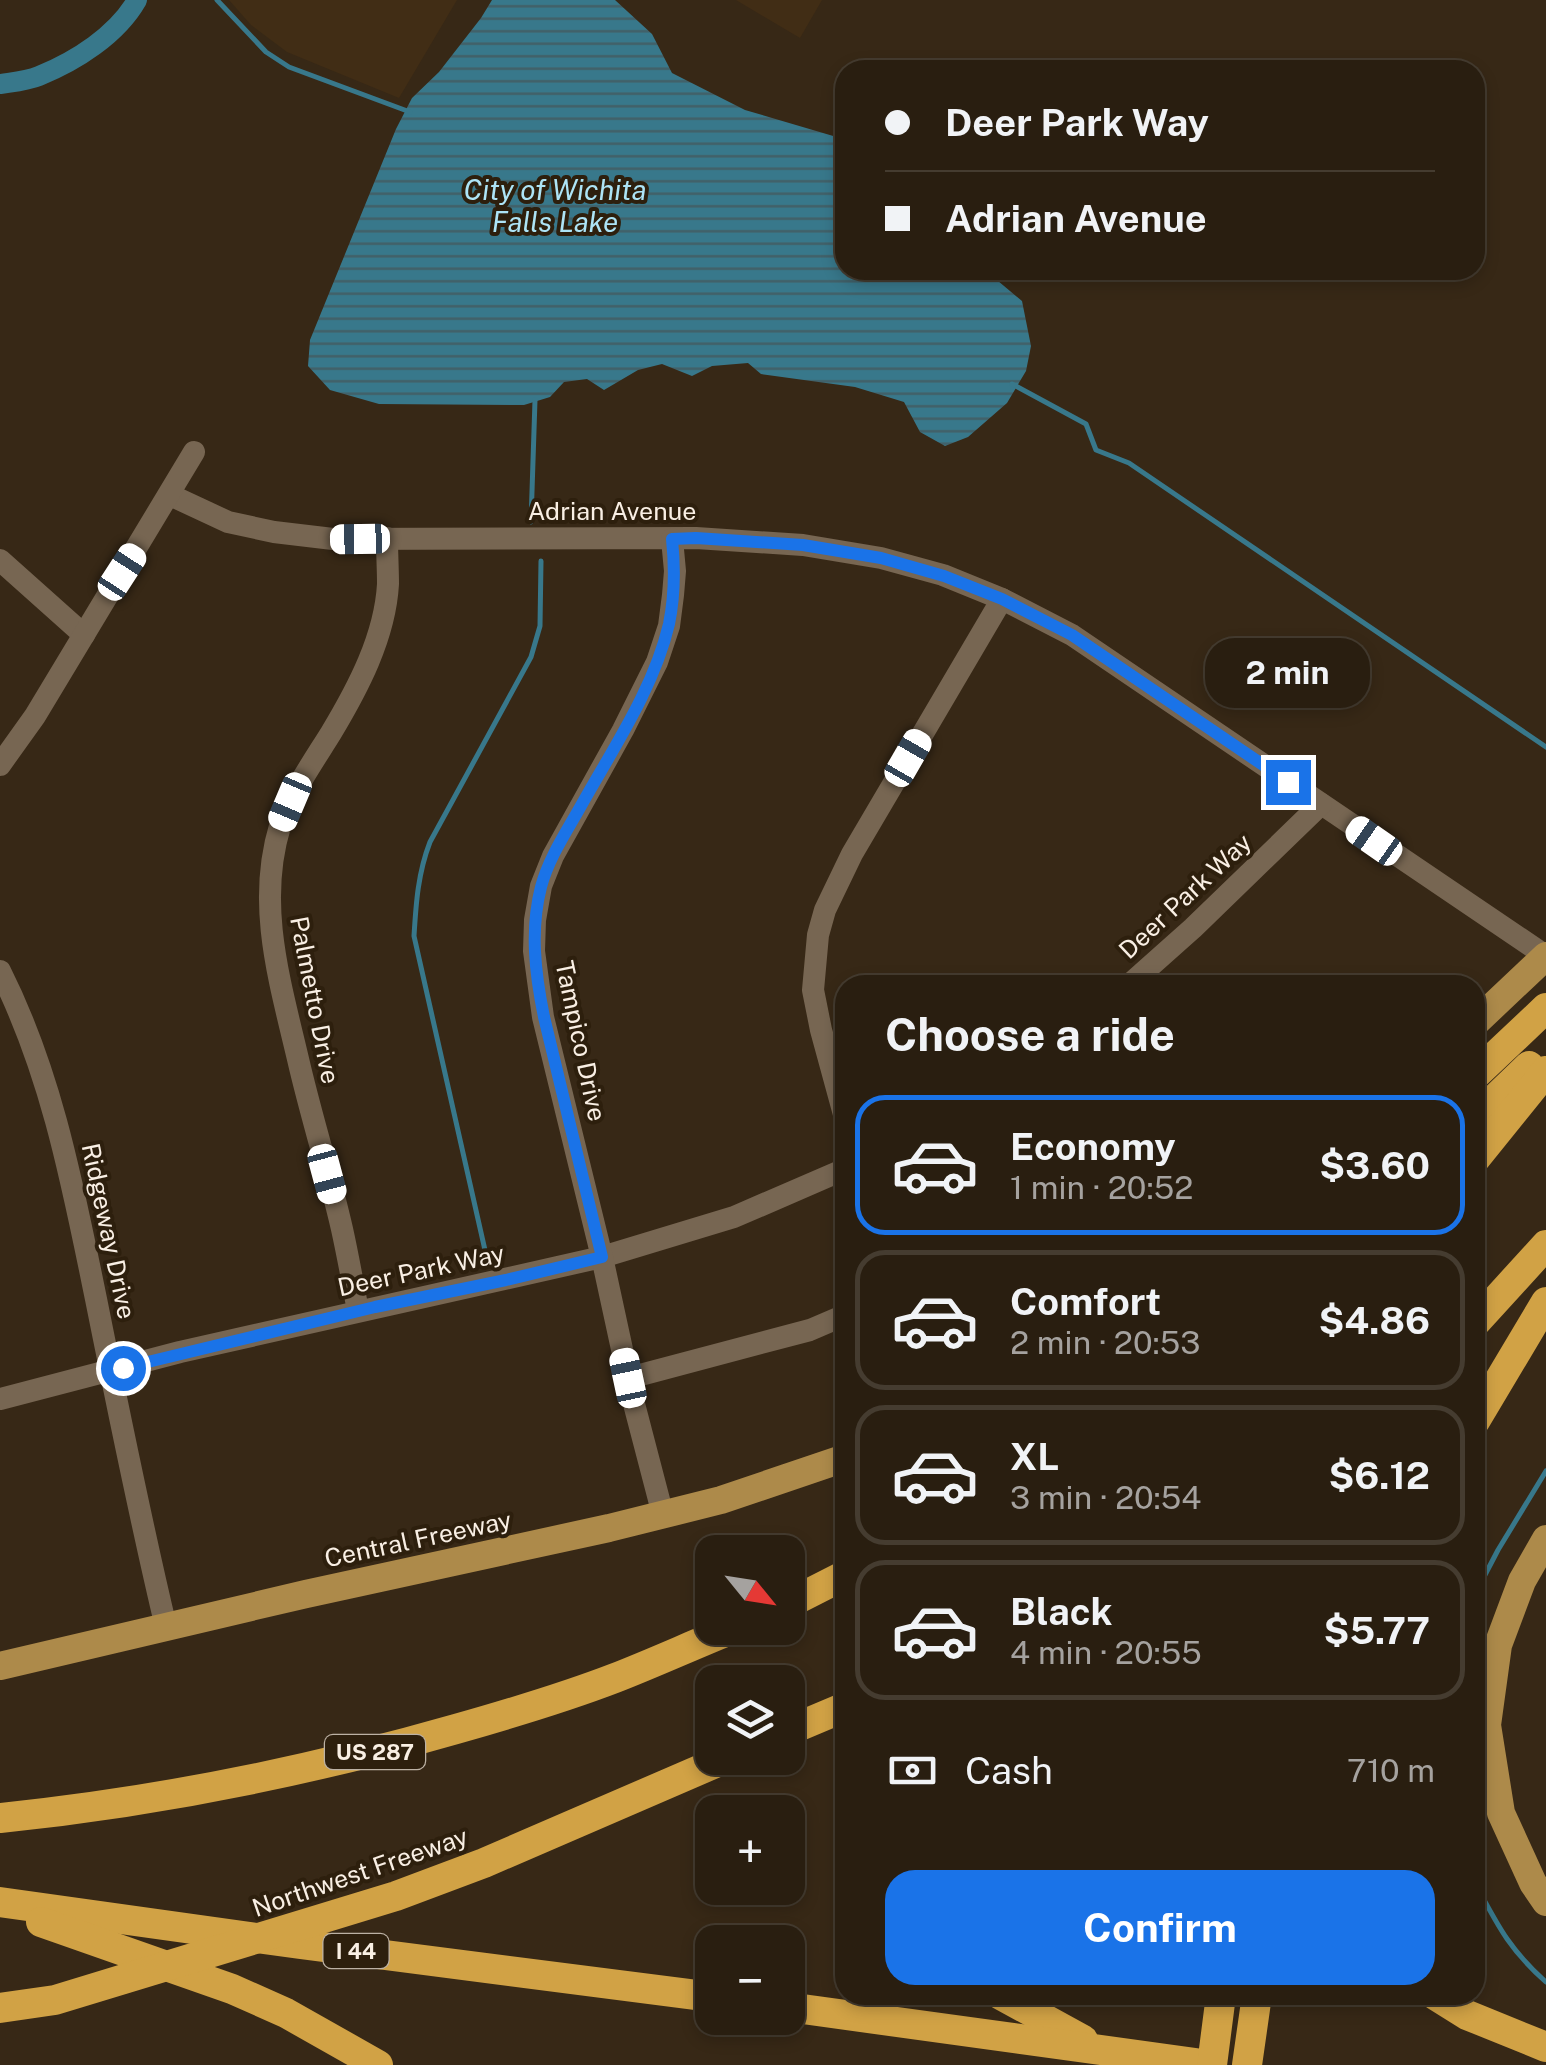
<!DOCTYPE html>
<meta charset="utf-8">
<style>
:root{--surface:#291e10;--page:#352b1e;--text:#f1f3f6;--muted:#a5a29f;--line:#453c30;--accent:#1a73e8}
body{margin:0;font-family:"Public Sans",sans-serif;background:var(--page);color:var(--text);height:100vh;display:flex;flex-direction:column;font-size:38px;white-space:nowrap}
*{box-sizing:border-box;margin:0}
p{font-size:32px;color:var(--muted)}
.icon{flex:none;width:55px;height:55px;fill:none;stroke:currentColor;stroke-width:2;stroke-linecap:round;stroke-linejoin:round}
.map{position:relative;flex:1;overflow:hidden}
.sheet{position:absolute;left:835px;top:975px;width:650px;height:1030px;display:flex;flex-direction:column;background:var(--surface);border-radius:30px;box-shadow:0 5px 15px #0003,0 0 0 2px var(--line)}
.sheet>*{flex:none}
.top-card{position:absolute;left:835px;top:60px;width:650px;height:220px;border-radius:30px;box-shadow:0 5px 15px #0003,0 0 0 2px var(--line);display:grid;align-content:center;height:220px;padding:0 50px;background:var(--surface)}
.needle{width:65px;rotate:120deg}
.buttons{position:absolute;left:695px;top:1535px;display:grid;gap:20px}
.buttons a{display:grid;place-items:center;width:110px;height:110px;border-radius:20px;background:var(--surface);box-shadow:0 5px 15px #0003,0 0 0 2px var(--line);font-size:50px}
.end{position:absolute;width:45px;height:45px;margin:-22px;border:12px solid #1a73e8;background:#fff;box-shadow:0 0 0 5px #fff}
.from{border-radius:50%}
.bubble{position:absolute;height:70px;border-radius:30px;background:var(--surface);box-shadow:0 5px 15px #0003,0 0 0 2px var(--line);font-size:32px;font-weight:700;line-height:70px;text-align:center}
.car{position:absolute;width:30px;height:60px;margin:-30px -15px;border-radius:12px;box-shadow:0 0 8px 2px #0007;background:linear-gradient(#fff 24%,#345 0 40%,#fff 0 76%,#345 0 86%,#fff 0)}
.top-card b{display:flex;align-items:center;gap:35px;height:95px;font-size:38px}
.top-card b+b{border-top:2px solid var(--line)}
.top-card i{width:25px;height:25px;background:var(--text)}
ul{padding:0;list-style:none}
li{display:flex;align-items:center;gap:30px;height:140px;margin:0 20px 15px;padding:0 30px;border:5px solid var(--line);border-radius:30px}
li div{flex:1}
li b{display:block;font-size:38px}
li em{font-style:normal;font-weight:700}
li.active{border-color:var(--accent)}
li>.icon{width:90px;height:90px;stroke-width:1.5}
h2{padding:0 50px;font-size:45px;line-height:120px}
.pay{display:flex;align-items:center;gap:25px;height:110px;padding:0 50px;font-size:38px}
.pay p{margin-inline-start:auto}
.primary-button{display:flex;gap:20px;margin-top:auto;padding:20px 50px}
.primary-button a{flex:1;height:115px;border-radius:30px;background:var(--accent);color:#fff;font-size:40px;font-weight:700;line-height:115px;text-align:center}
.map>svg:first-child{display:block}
.built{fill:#412d15}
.water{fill:url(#water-rules)}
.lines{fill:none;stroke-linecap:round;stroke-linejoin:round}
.stream{stroke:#38788b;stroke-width:5}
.canal{stroke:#38788b;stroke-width:20}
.minor{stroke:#776652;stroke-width:22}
.major{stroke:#ad8a4a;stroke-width:28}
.highway{stroke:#d1a245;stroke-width:30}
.route{stroke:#1a73e8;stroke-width:12}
.labels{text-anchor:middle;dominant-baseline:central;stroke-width:8;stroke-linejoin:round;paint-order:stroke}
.shield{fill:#2d1f0d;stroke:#bcb1a4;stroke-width:2.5}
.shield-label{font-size:22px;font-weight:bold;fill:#f9efe4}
.street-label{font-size:25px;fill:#f9efe4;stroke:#2d1f0d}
.water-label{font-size:28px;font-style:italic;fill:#ade4f6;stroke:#2d1f0d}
</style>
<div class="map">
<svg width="1546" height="2065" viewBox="0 0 1546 2065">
<defs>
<pattern id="water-rules" width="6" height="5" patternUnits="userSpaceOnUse" patternTransform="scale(2.5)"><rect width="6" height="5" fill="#38788b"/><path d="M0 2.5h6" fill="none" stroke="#426068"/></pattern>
</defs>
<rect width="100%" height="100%" fill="#372816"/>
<g class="built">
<path d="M 229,0 L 457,0 L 399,98 L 287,52 L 251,25 Z"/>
<path d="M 736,0 L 822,0 L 800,38 Z"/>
</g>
<path class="water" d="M 492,0 L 615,0 L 652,34 L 672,73 L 745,110 L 840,138 L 845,143 L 845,270 L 985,270 L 1022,301 L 1031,346 L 1026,371 L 1007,403 L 968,437 L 945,446 L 920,432 L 904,402 L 855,387 L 761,374 L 748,363 L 712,366 L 692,376 L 662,364 L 638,370 L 604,390 L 587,379 L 564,382 L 550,397 L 524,405 L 379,404 L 330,390 L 308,366 L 310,340 L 396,129 L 412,98 L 439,72 L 481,18 Z"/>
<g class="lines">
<g class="stream">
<path d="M 217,0 L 266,52 L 289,67 L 410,112"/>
<path d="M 1012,384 L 1086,424 L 1096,450 L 1129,463 L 1546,747"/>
<path d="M 531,522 L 535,400"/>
<path d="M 487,1259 L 414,936 C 416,903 418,873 430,842 L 531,657 L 540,626 L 541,561"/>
<path d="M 1475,1594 L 1498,1550 L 1546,1471"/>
<path d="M 1475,1883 C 1498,1926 1509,1949 1546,1982"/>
</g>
<path class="canal" d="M 0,84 C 13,82 27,81 39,76 C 76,61 117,35 137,0"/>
<g class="minor">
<path d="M 170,495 L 228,522 L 274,532 L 333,539 L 696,538 L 803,545 L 881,558 L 943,575 L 1002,599 L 1072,635 L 1546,956"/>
<path d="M 0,560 L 84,635"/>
<path d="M 0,765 L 35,716 L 194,452"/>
<path d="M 0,971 C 52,1074 73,1187 96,1299 C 118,1409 140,1518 166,1627"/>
<path d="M 1129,985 L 1193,928 L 1321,804"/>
<path d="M 845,1118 L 821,1030 L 813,990 L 818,935 L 825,910 L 852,854 L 1002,599"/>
<path d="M 358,1311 C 353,1284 348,1256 342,1229 C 329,1172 311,1116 298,1059 C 280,982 256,905 280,826 C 291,793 313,762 331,733 C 358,688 385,637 388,584 C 388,569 387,554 387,538"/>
<path d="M 629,1378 L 810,1330 L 845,1315"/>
<path d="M 0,1399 L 180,1352 L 602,1257 L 734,1217 L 845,1169"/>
<path d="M 663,1515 L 633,1400 L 602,1257 L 543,1017 L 534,951 L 535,920 L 541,886 L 553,856 L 623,730 L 657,662 L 669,626 L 673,595 L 675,571 L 672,539"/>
</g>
<g class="major">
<path d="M 1475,1023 L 1546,956"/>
<path d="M 1546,1539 L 1522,1581 L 1498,1645 L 1487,1725 L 1501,1813 L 1533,1883 L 1546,1902"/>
<path d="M 0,1666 L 306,1594 L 609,1528 L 721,1500 L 845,1458"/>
</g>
<g class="highway">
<path d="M 1475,1075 L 1546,1008"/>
<path d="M 1475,1118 L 1529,1066"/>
<path d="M 1475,1159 L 1546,1071"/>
<path d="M 1475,1323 L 1546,1245"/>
<path d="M 1475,1421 L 1546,1302"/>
<path d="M 788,1604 L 845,1575"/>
<path d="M 788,1731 L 845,1707"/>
<path d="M 0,1818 C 155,1802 306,1772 456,1729 C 509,1714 563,1698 615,1678 C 656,1662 695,1644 735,1628"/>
<path d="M 0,1902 L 300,1944 L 712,1997"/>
<path d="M 41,1922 L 232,1989 L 286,2013 L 378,2065"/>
<path d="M 1001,1995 L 1083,2040"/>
<path d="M 1435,1995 L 1467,2015 L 1546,2047"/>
<path d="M 788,2007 L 1210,2065"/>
<path d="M 0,2008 L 55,2000 L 396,1896 L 484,1863 L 727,1758"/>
<path d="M 1212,2065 L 1221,1995"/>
<path d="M 1247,2065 L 1257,1995"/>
</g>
</g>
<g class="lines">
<path class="route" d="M 123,1368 L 375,1307 L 506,1280 L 602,1257 L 544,1017 C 535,973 530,930 541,887 C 549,857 567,831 582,804 C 614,747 654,688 669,624 C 675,595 675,568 672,539 L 696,538 L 803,545 L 881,558 L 944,576 L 1002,599 L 1072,635 L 1288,782"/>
</g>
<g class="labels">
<g class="shield">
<rect x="325" y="1735" width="100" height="34" rx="8"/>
<rect x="323.5" y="1934" width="65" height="34" rx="8"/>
</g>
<g class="shield-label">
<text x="375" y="1752">US 287</text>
<text x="356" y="1951">I 44</text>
</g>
<g class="street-label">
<text x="612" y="511">Adrian Avenue</text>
<text transform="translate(1185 896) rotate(-43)">Deer Park Way</text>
<text transform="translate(315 1000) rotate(79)">Palmetto Drive</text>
<text transform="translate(581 1041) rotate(78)">Tampico Drive</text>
<text transform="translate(109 1231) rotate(78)">Ridgeway Drive</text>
<text transform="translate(421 1270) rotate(-12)">Deer Park Way</text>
<text transform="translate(418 1539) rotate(-12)">Central Freeway</text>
<text transform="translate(360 1872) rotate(-19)">Northwest Freeway</text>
</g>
<g class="water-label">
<text x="555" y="189">City of Wichita<tspan x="555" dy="32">Falls Lake</tspan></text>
</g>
</g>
</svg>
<div class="buttons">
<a><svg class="needle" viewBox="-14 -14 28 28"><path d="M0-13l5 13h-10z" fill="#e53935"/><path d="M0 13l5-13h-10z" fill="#a5a29f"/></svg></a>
<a><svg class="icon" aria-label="layers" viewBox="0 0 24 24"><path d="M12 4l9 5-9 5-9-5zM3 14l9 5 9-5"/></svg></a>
<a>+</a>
<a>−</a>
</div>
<i class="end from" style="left:123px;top:1368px"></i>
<i class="end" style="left:1288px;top:782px"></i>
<div class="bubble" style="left:1205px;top:638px;width:165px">2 min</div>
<i class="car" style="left:360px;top:539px;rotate:269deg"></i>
<i class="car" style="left:122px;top:572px;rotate:33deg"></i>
<i class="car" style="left:908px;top:758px;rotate:30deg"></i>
<i class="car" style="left:290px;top:802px;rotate:203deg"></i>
<i class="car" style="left:1374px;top:841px;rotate:305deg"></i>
<i class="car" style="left:327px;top:1174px;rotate:165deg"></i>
<i class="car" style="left:628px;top:1378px;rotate:348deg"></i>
<div class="top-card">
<b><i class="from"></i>Deer Park Way</b>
<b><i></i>Adrian Avenue</b>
</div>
<section class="sheet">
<h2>Choose a ride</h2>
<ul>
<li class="active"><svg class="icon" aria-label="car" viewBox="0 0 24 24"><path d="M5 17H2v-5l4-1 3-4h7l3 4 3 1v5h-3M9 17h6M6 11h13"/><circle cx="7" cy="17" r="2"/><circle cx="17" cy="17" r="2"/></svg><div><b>Economy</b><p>1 min · 20:52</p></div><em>$3.60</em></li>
<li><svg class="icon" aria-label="car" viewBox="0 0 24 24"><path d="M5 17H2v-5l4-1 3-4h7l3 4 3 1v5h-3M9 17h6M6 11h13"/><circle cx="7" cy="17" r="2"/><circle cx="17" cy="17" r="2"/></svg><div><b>Comfort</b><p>2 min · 20:53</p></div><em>$4.86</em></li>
<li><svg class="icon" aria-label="car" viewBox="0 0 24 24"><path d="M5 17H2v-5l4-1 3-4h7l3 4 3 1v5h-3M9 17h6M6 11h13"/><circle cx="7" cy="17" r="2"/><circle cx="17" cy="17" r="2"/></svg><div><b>XL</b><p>3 min · 20:54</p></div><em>$6.12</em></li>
<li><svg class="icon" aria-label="car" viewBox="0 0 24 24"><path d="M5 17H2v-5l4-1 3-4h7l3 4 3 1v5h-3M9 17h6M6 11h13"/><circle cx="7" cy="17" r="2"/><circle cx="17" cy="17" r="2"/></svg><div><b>Black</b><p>4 min · 20:55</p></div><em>$5.77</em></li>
</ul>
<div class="pay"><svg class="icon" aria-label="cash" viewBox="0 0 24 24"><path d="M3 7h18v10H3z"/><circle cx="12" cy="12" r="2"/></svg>Cash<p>710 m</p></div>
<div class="primary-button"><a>Confirm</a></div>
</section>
</div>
